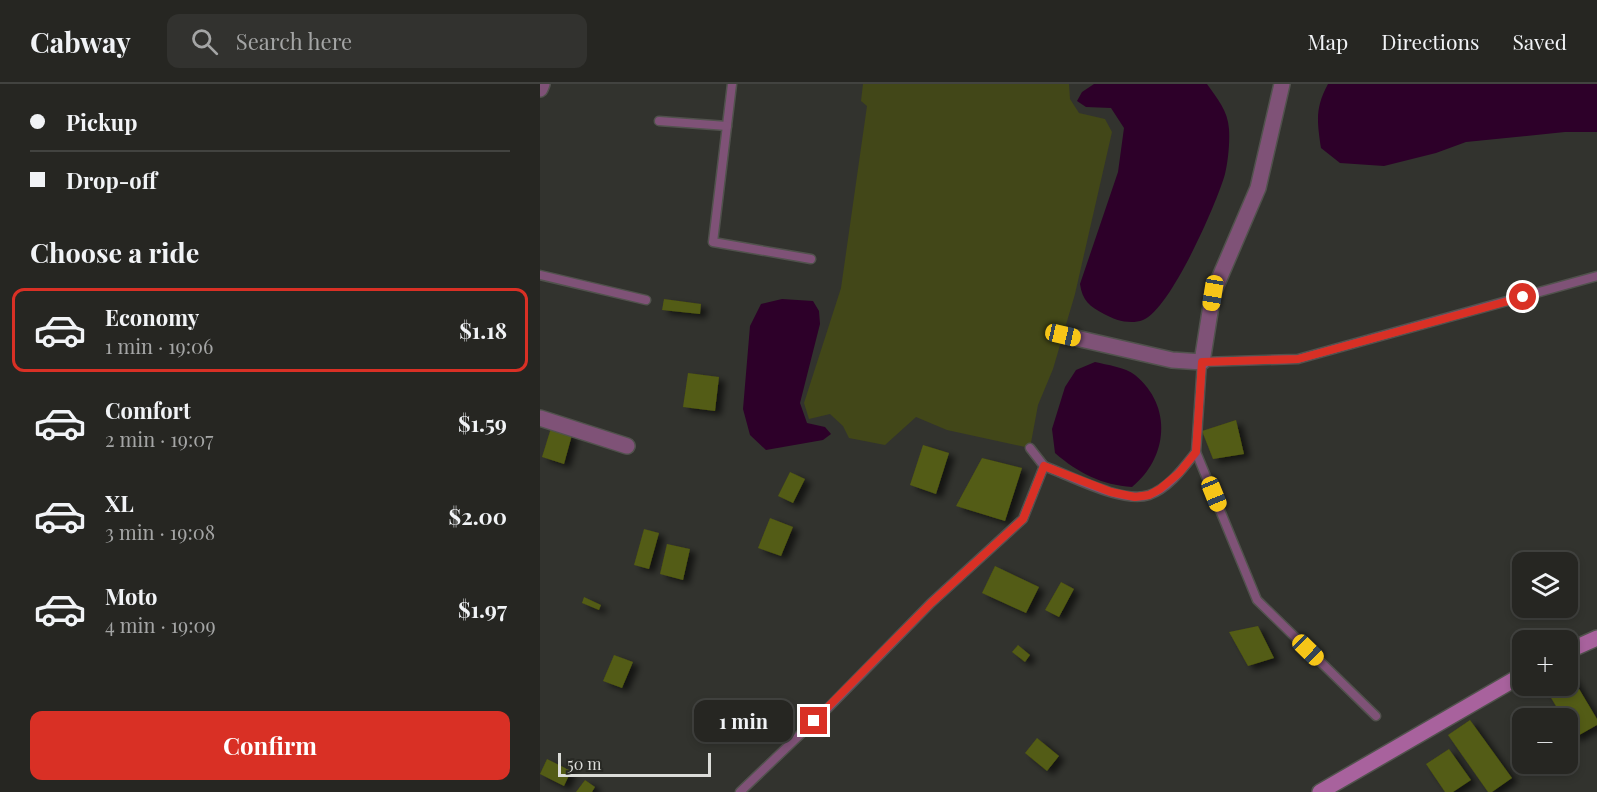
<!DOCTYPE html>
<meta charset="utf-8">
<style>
:root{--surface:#262622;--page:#32322f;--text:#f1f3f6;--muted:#a4a5a5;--line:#424340;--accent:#d93025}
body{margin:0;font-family:"Playfair Display",serif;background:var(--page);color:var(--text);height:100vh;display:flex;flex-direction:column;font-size:22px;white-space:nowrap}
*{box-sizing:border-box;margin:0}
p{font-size:20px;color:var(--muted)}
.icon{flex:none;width:33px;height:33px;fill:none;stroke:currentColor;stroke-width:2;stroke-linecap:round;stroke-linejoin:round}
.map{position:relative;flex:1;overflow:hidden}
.drawer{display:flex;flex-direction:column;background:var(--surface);width:540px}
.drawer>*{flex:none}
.banner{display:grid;align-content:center;height:132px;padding:0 30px;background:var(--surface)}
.fabs{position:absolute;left:972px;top:468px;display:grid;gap:12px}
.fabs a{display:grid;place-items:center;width:66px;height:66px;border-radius:12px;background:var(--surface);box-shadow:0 3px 9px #0003,0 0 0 2px var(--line);font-size:30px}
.scale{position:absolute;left:18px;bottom:15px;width:153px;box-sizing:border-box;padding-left:6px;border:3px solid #dcddd9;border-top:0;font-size:16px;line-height:21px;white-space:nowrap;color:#dcddd9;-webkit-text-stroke:4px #282924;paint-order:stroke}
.end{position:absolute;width:27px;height:27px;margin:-14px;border:8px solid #d93025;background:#fff;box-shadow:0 0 0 3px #fff}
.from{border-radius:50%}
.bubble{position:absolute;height:42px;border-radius:12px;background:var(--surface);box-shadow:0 3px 9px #0003,0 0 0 2px var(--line);font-size:20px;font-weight:700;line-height:42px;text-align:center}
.car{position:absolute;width:18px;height:36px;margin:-18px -9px;border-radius:8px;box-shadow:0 0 4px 2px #0007;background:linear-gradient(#f5c518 24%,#345 0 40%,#f5c518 0 76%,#345 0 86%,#f5c518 0)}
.banner b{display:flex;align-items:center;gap:21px;height:57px;font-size:22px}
.banner b+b{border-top:2px solid var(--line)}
.banner i{width:15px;height:15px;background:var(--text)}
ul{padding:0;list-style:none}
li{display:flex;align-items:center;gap:18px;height:84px;margin:0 12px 9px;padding:0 18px;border:3px solid transparent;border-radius:12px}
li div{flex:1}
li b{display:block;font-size:22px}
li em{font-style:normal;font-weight:700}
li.on{border-color:var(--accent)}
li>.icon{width:54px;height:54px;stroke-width:1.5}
h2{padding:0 30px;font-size:27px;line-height:72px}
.cta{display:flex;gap:12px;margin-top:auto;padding:12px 30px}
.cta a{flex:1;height:69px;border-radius:12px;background:var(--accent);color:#fff;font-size:24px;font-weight:700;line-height:69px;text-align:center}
header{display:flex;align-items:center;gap:36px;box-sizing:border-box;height:84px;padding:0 30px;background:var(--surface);border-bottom:2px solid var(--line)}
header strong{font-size:28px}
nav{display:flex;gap:33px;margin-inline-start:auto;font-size:21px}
.search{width:420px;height:54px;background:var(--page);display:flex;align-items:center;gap:15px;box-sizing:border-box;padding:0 21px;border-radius:12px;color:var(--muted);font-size:22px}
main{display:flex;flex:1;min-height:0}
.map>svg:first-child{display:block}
.green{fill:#424718}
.water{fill:#2d0029}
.building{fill:#535b12;filter:url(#shadow)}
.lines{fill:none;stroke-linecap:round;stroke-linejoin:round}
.lane-casing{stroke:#51524d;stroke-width:11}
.street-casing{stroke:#51524d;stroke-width:18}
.secondary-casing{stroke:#51524d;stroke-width:18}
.lane{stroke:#7f5277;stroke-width:8}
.street{stroke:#7f5277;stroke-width:15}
.secondary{stroke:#a8629d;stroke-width:15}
.route{stroke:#d93025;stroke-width:8}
</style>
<header>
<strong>Cabway</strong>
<div class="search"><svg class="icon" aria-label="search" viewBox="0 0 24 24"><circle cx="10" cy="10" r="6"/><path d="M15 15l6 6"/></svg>Search here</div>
<nav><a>Map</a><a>Directions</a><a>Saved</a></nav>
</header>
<main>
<section class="drawer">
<div class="banner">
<b><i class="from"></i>Pickup</b>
<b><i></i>Drop-off</b>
</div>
<h2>Choose a ride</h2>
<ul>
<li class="on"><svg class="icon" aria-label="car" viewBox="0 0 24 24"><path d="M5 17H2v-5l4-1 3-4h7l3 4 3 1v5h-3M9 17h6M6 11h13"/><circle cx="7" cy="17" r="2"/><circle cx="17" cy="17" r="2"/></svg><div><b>Economy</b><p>1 min · 19:06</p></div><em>$1.18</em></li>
<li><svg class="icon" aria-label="car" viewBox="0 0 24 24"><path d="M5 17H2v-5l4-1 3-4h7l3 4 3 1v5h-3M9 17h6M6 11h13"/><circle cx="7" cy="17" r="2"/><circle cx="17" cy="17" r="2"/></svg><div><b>Comfort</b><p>2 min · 19:07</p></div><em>$1.59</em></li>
<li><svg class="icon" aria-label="car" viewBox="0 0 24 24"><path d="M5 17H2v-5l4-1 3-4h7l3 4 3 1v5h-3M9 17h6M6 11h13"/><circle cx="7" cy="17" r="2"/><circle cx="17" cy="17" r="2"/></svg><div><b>XL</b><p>3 min · 19:08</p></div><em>$2.00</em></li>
<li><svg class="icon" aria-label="car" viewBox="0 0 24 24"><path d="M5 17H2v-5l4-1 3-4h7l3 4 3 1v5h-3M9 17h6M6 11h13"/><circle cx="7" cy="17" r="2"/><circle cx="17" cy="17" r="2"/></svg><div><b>Moto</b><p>4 min · 19:09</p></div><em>$1.97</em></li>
</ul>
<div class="cta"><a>Confirm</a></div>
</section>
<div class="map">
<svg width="1057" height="708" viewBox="0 0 1057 708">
<defs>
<filter id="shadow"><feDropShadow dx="6" dy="4" stdDeviation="3" flood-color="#0009"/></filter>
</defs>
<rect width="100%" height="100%" fill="#32332e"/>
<path class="green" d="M 323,0 L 529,0 L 530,15 L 539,29 L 565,35 L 572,48 L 535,210 L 513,285 L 498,321 L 490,364 L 407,346 L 376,333 L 345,361 L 309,354 L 303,342 L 290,330 L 269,335 L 264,319 L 301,204 L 327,22 L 321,17 Z"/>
<g class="water">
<path d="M 554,0 L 667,0 C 677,14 688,27 689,45 C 690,58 688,78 685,90 C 677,119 630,226 603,236 C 590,241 575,236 564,230 C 550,223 542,216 540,200 L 578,88 L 584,44 L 571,24 L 546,23 L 537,17 L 542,8 Z"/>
<path d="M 788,0 L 1057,0 L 1057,48 L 1025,48 L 926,58 L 896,69 L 844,82 L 800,79 L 781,64 C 777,37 775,24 788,0 Z"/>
<path d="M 242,215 L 273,217 L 279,227 L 280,240 L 260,319 L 267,339 L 285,343 L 291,350 L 283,356 L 226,366 L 210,351 L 203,325 L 210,242 L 221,220 Z"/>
<path d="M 555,278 C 567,281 585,283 595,291 C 633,322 628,374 592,403 C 562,401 538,389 515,369 L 512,345 L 525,303 L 536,286 Z"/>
</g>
<g class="building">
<path d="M 124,215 L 161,220 L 160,230 L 122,226 Z"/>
<path d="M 148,289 L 179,293 L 175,327 L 143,323 Z"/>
<path d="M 696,336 L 704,370 L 673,375 L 662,347 Z"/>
<path d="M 11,344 L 32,351 L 24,380 L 2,373 Z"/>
<path d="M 383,361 L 409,369 L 396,410 L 370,401 Z"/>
<path d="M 442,374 L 482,384 L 465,437 L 416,422 Z"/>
<path d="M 250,388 L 265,395 L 253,419 L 238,412 Z"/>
<path d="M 230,434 L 253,443 L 241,472 L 218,464 Z"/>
<path d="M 104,445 L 119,449 L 109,485 L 94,481 Z"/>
<path d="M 127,460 L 150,465 L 143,496 L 120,490 Z"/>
<path d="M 455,482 L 499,503 L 486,529 L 442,509 Z"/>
<path d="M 521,498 L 534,505 L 519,533 L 505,526 Z"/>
<path d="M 44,513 L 61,521 L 59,526 L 42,519 Z"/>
<path d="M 718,542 L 734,574 L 708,582 L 689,548 Z"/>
<path d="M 478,561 L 490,571 L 485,578 L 472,568 Z"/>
<path d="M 74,571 L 93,578 L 82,604 L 63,597 Z"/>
<path d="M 1029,588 L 1057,635 L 1057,641 L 1034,654 L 1028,643 L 1028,634 L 1023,634 L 1004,602 L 1028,602 Z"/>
<path d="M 930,636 L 972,694 L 952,708 L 948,708 L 908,651 Z"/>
<path d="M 497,654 L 519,672 L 507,687 L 485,669 Z"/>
<path d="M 909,665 L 931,696 L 913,708 L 905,708 L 886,680 Z"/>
<path d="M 7,675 L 31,687 L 24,702 L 0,690 Z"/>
<path d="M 45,696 L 55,703 L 52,708 L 36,708 Z"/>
</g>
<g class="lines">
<defs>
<g id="lane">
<path d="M 192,0 L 173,158 L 271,175"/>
<path d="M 119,37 L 187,42"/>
<path d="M 0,191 L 106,216"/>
<path d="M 490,364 L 504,382"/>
<path d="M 836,632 L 717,516 L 656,368 L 662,278 L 758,275 L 1057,192"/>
<path d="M 200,708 L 289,623 L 391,519 L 483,435 L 504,382 C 531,392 583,420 609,411 C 629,404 644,383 656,368"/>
</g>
<g id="street">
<path d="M 0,5 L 2,0"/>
<path d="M 523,251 L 632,276 L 662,278 L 673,209 L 718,104 L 742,0"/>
<path d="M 0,334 L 87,362"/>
</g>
<g id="secondary">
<path d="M 1028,567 L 1057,554"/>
<path d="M 780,708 L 982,591"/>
</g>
</defs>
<use href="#lane" class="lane-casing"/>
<use href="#street" class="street-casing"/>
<use href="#secondary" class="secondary-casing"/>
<use href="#lane" class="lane"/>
<use href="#street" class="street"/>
<use href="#secondary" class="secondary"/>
</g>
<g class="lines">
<path class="route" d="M 274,637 L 391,519 L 483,435 L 504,382 L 571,408 L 595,413 L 609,411 L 620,405 L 639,389 L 656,368 L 662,278 L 758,275 L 983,213"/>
</g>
</svg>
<div class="fabs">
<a><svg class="icon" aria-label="layers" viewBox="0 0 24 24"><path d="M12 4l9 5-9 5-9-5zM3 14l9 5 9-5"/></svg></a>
<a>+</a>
<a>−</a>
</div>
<div class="scale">50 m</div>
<i class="end from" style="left:983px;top:213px"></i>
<i class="end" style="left:274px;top:637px"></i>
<div class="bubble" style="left:154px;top:616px;width:99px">1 min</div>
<i class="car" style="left:673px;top:209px;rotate:189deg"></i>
<i class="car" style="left:523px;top:251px;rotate:103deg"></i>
<i class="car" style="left:674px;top:410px;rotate:158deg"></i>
<i class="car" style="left:768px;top:566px;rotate:134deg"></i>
</div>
</main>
